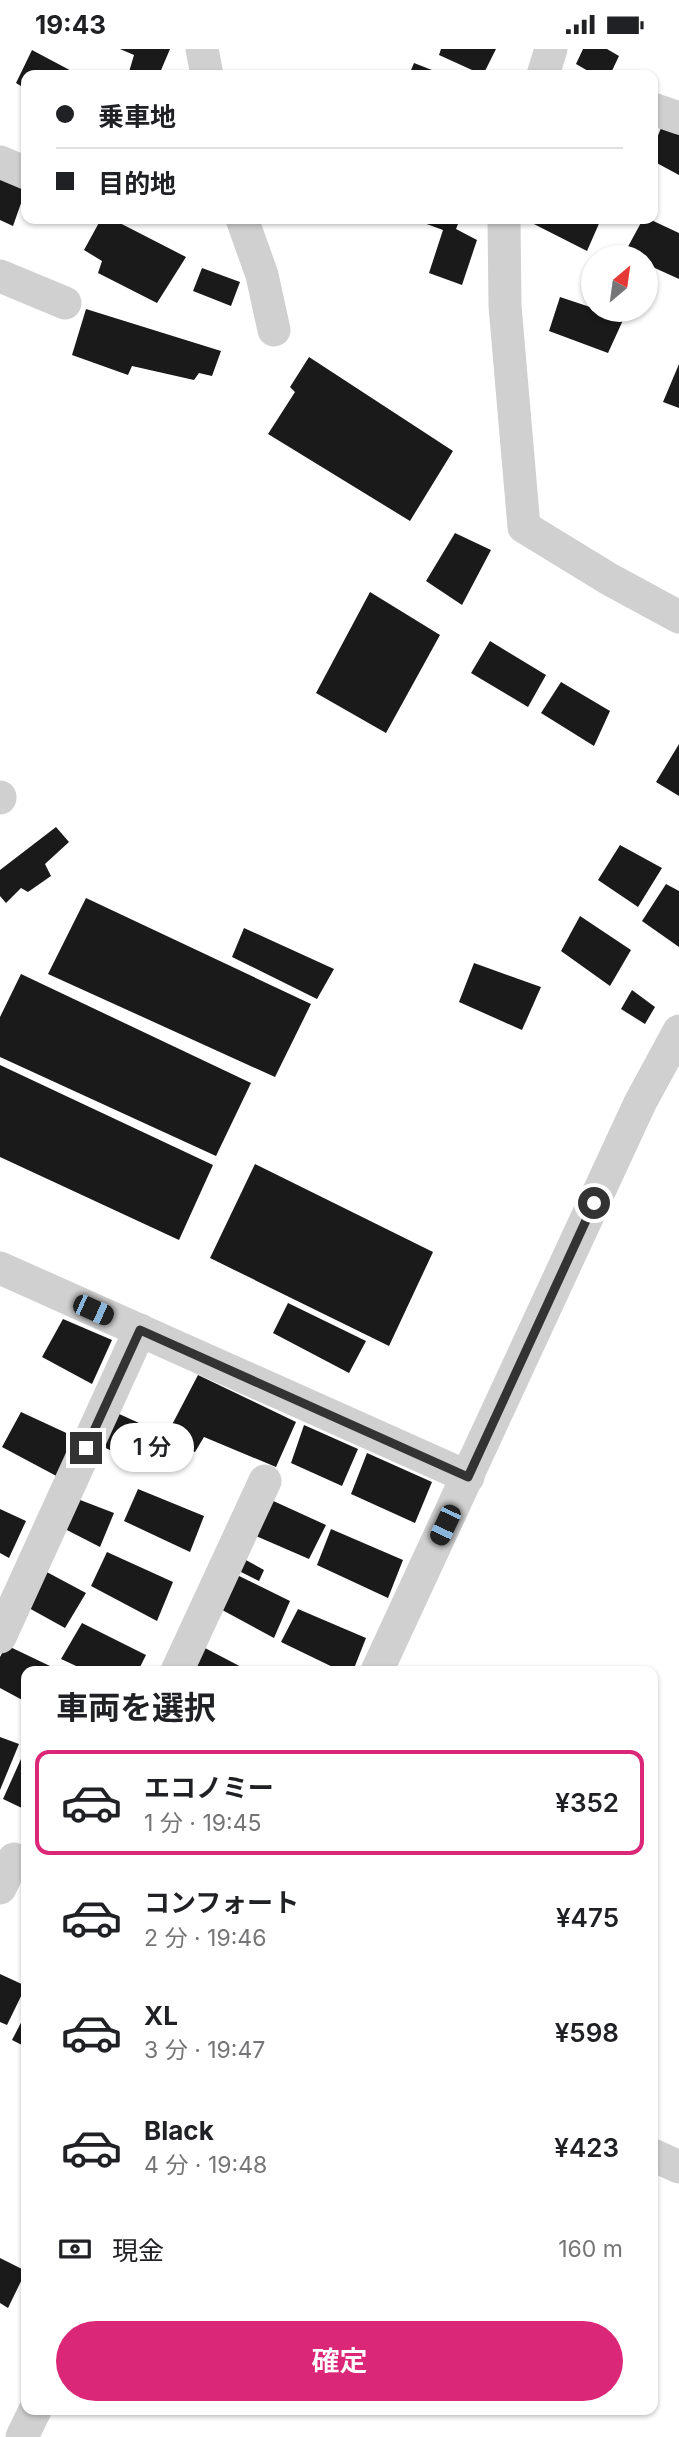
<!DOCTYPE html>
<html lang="ja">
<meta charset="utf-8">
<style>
:root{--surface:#fff;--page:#f2f2f2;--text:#202124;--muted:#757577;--line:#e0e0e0;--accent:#db2777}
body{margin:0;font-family:Inter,"Noto Sans JP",sans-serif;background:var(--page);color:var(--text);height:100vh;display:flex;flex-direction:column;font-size:26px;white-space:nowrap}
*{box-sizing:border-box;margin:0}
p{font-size:23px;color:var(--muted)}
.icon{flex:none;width:38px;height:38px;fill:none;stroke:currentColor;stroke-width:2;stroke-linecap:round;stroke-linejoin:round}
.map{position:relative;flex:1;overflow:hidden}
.side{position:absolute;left:21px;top:1617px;width:637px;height:749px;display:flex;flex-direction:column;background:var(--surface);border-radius:14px;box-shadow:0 2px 5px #0004}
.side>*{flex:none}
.guide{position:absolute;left:21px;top:21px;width:637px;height:154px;border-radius:14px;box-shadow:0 2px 5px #0004;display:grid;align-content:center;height:154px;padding:0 35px;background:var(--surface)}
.needle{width:46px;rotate:29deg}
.tools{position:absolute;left:581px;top:196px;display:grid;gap:14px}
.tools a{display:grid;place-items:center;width:77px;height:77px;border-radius:50%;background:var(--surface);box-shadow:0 2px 5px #0004;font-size:35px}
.end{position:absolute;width:32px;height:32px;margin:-16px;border:9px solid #333;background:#fff;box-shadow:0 0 0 4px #fff}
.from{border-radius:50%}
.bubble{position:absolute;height:49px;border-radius:24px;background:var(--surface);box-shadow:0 2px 5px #0004;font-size:23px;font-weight:600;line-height:49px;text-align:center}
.car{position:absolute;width:21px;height:42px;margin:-21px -10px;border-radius:9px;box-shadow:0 0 5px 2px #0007;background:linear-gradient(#222 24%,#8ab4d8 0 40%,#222 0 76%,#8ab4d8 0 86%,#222 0)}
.guide b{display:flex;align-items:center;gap:24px;height:66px;font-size:26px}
.guide b+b{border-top:2px solid var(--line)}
.guide i{width:18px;height:18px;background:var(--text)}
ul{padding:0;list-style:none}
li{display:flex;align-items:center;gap:21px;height:105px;margin:0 14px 10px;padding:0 21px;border:4px solid transparent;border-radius:14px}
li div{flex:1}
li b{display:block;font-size:26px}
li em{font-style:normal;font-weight:600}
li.selected{border-color:var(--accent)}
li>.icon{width:63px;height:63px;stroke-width:1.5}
h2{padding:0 35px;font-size:32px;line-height:84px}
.pay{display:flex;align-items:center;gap:18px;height:77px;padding:0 35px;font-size:26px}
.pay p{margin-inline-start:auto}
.action{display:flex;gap:14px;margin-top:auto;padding:14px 35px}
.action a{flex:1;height:80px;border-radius:42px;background:var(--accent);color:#fff;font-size:28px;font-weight:600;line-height:80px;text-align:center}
.status{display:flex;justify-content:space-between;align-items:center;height:49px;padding:0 35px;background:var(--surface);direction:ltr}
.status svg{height:19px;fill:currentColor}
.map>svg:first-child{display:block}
.building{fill:#1a1a1a}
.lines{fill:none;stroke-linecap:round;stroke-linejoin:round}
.minor{stroke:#d0d0d0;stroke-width:33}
.route{stroke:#333;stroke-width:9}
</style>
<div class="status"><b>19:43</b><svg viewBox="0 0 49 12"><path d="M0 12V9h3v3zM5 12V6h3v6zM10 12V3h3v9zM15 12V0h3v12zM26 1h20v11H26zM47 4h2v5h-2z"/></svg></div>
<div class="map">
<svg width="679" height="2388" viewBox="0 0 679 2388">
<rect width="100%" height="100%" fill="#fff"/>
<g class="building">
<path d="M 120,0 L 170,0 L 159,26 L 137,26 L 129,23 L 134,6 Z"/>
<path d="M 441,0 L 496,0 L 483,26 L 439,6 Z"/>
<path d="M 583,0 L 607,0 L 619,7 L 610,26 L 595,26 L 576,15 Z"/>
<path d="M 32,1 L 79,26 L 26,26 L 26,40 L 16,34 Z"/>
<path d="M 414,14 L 437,23 L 436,26 L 409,26 Z"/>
<path d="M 661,79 L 679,86 L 679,126 L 653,112 L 653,99 Z"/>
<path d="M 0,130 L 26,140 L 13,177 L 0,171 Z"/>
<path d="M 101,170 L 112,170 L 186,208 L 157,254 L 98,224 L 102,212 L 84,201 Z"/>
<path d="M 413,170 L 460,170 L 456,180 L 477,191 L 462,236 L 429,224 L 443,181 Z"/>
<path d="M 524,170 L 601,170 L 587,202 Z"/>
<path d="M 643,170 L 649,170 L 679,184 L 679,230 L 646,215 L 646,208 L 631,208 L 624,205 Z"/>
<path d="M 202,219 L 240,233 L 231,257 L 193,242 Z"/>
<path d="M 560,248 L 593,259 L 593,261 L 624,269 L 608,304 L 549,282 Z"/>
<path d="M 86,260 L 221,302 L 212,327 L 199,324 L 194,331 L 132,317 L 128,326 L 72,306 Z"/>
<path d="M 309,308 L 453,402 L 410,472 L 268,385 L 295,343 L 290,338 Z"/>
<path d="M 679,315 L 679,359 L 663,353 Z"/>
<path d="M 455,484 L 491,501 L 462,556 L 426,532 Z"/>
<path d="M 370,543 L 440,586 L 386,684 L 316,644 Z"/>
<path d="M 490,592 L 546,626 L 528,658 L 471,624 Z"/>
<path d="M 561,633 L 610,662 L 594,697 L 541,664 Z"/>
<path d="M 679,695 L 679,747 L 656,733 Z"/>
<path d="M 56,778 L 69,793 L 45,815 L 51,827 L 28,843 L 21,839 L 6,854 L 0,847 L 0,821 Z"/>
<path d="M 620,796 L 662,819 L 638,858 L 598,831 Z"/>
<path d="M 666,835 L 679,842 L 679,898 L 642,872 Z"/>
<path d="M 86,849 L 311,955 L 275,1028 L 48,925 Z"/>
<path d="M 580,867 L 631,901 L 610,937 L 561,902 Z"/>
<path d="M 244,879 L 334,920 L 317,950 L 232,908 Z"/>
<path d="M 474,914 L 541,938 L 522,981 L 459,953 Z"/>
<path d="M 21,925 L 251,1034 L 216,1107 L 0,1008 L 0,968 Z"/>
<path d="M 632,941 L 655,958 L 645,975 L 621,960 Z"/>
<path d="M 0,1016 L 213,1116 L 179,1191 L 0,1108 Z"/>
<path d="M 255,1115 L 433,1203 L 389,1297 L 210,1209 Z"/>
<path d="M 288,1254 L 366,1292 L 349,1324 L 273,1284 Z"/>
<path d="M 63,1270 L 112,1291 L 92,1335 L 42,1308 Z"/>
<path d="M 198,1326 L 296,1373 L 276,1418 L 204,1388 L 195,1403 L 164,1391 Z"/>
<path d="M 21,1363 L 75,1388 L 62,1430 L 2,1398 Z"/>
<path d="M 117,1364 L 161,1384 L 147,1418 L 99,1396 Z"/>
<path d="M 304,1376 L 358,1400 L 342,1437 L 291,1414 Z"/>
<path d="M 367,1404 L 432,1433 L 415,1474 L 351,1445 Z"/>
<path d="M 138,1440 L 204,1467 L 190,1503 L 124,1472 Z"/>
<path d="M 75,1449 L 114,1464 L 100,1498 L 61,1478 Z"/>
<path d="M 269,1450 L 326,1476 L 309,1510 L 256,1487 Z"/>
<path d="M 0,1460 L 26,1472 L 9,1509 L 0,1504 Z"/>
<path d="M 331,1480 L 403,1511 L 388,1549 L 317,1516 Z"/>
<path d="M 107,1503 L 173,1533 L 157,1572 L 91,1537 Z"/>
<path d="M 244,1510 L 264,1521 L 259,1532 L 237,1521 Z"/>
<path d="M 43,1521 L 86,1544 L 65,1579 L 27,1558 Z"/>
<path d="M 231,1523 L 290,1552 L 274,1589 L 213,1556 Z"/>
<path d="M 298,1560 L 366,1589 L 353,1622 L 341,1622 L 281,1593 Z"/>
<path d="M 82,1574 L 146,1606 L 138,1622 L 87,1622 L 61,1610 Z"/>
<path d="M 6,1596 L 50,1617 L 48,1622 L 26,1622 L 26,1653 L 0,1639 L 0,1608 Z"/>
<path d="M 205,1599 L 249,1622 L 192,1622 Z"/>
<path d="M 0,1688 L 19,1695 L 0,1741 Z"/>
<path d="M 21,1710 L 26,1712 L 26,1761 L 3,1750 Z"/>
<path d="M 0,1925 L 26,1937 L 7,1976 L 0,1973 Z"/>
<path d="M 26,1964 L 26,1998 L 12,1991 Z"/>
<path d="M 0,2209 L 26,2222 L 8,2259 L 0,2254 Z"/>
</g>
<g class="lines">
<g class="minor">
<path d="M 202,0 L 207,26"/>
<path d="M 543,26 L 551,0"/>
<path d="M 653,60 L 679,69"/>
<path d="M 0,113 L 26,124"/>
<path d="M 242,170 L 262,226 L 274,281"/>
<path d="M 504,170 L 505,257 L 524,478 L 609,530 L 679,568"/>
<path d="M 0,227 L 65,254"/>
<path d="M 0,748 L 0,749"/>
<path d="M 0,1219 L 468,1428"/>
<path d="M 0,1588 L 140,1281"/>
<path d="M 177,1622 L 265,1432"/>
<path d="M 377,1622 L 640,1054 L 679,982"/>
<path d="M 0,1839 L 14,1810"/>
<path d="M 653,2106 L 679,2118"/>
<path d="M 22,2388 L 35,2361"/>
</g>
</g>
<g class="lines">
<path class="route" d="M 86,1399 L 140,1281 L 468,1428 L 594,1154"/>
</g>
</svg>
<div class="tools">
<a><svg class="needle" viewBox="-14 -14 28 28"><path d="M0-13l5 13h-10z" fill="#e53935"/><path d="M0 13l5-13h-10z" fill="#757577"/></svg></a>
</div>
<i class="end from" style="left:594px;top:1154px"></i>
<i class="end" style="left:86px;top:1399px"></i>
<div class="bubble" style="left:110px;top:1374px;width:84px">1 分</div>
<i class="car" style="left:93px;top:1261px;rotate:114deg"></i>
<i class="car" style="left:445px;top:1476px;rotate:205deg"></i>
<div class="guide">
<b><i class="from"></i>乗車地</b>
<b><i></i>目的地</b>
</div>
<section class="side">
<h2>車両を選択</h2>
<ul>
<li class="selected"><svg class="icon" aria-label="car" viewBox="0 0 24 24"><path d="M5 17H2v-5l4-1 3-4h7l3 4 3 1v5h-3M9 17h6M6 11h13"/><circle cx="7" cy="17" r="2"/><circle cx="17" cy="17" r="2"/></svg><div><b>エコノミー</b><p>1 分 · 19:45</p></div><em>¥352</em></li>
<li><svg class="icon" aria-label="car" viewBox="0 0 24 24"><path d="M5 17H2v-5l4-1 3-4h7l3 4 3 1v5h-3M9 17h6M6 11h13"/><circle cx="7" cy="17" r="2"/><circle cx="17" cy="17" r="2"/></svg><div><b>コンフォート</b><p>2 分 · 19:46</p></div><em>¥475</em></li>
<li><svg class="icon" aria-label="car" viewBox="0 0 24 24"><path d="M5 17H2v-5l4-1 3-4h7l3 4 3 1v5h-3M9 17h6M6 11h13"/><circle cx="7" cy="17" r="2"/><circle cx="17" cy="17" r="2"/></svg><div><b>XL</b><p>3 分 · 19:47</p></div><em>¥598</em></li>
<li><svg class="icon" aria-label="car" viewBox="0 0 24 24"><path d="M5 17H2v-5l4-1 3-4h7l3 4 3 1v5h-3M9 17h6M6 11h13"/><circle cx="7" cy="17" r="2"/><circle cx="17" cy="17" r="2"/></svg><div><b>Black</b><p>4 分 · 19:48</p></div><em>¥423</em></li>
</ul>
<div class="pay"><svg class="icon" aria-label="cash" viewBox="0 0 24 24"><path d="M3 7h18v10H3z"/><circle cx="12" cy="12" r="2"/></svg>現金<p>160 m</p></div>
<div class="action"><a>確定</a></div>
</section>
</div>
